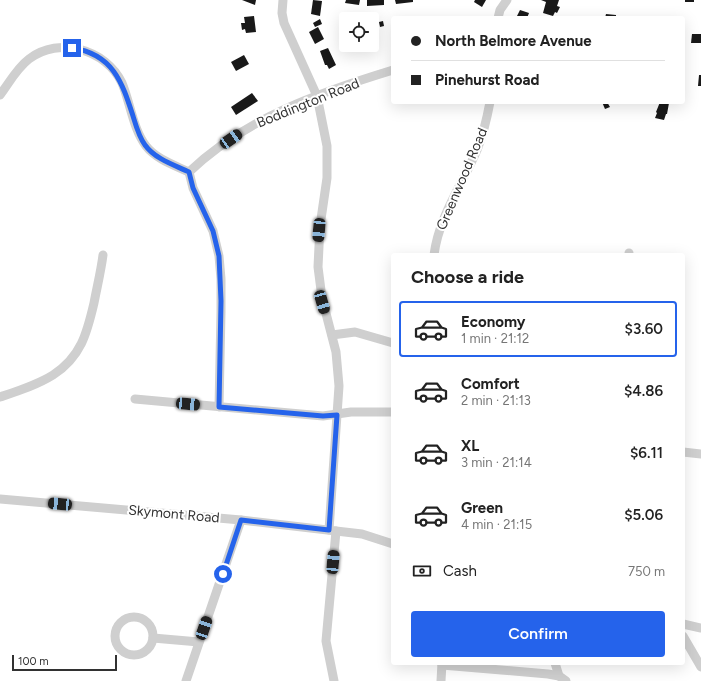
<!DOCTYPE html>
<meta charset="utf-8">
<style>
:root{--surface:#fff;--page:#f6f6f6;--text:#222;--muted:#767676;--line:#e0e0e0;--accent:#2563eb}
body{margin:0;font-family:Figtree,sans-serif;background:var(--page);color:var(--text);height:100vh;display:flex;flex-direction:column;font-size:15px;white-space:nowrap}
*{box-sizing:border-box;margin:0}
p{font-size:13px;color:var(--muted)}
.icon{flex:none;width:22px;height:22px;fill:none;stroke:currentColor;stroke-width:2;stroke-linecap:round;stroke-linejoin:round}
.map{position:relative;flex:1;overflow:hidden}
.side{position:absolute;left:391px;top:253px;width:294px;height:412px;display:flex;flex-direction:column;background:var(--surface);border-radius:4px;box-shadow:0 4px 16px #0002}
.side>*{flex:none}
.guide{position:absolute;left:391px;top:16px;width:294px;height:88px;border-radius:4px;box-shadow:0 4px 16px #0002;display:grid;align-content:center;height:88px;padding:0 20px;background:var(--surface)}
.controls{position:absolute;left:339px;top:12px;display:grid;gap:8px}
.controls a{display:grid;place-items:center;width:40px;height:40px;border-radius:4px;background:var(--surface);box-shadow:0 4px 16px #0002;font-size:20px}
.scale{position:absolute;left:12px;bottom:10px;width:105px;box-sizing:border-box;padding-left:4px;border:2px solid #323232;border-top:0;font-size:11px;line-height:14px;white-space:nowrap;color:#323232;-webkit-text-stroke:3px #fff;paint-order:stroke}
.end{position:absolute;width:18px;height:18px;margin:-9px;border:5px solid #2563eb;background:#fff;box-shadow:0 0 0 2px #fff}
.from{border-radius:50%}
.car{position:absolute;width:12px;height:24px;margin:-12px -6px;border-radius:5px;box-shadow:0 0 3px 1px #0007;background:linear-gradient(#222 24%,#8ab4d8 0 40%,#222 0 76%,#8ab4d8 0 86%,#222 0)}
.guide b{display:flex;align-items:center;gap:14px;height:38px;font-size:15px}
.guide b+b{border-top:1px solid var(--line)}
.guide i{width:10px;height:10px;background:var(--text)}
ul{padding:0;list-style:none}
li{display:flex;align-items:center;gap:12px;height:56px;margin:0 8px 6px;padding:0 12px;border:2px solid transparent;border-radius:4px}
li div{flex:1}
li b{display:block;font-size:15px}
li em{font-style:normal;font-weight:600}
li.on{border-color:var(--accent)}
li>.icon{width:36px;height:36px;stroke-width:1.5}
h2{padding:0 20px;font-size:18px;line-height:48px}
.pay{display:flex;align-items:center;gap:10px;height:44px;padding:0 20px;font-size:15px}
.pay p{margin-inline-start:auto}
.cta{display:flex;gap:8px;margin-top:auto;padding:8px 20px}
.cta a{flex:1;height:46px;border-radius:4px;background:var(--accent);color:#fff;font-size:16px;font-weight:600;line-height:46px;text-align:center}
.map>svg:first-child{display:block}
.building{fill:#191919}
.lines{fill:none;stroke-linecap:round;stroke-linejoin:round}
.minor{stroke:#cfcfcf;stroke-width:9}
.route{stroke:#2563eb;stroke-width:5}
.labels{text-anchor:middle;dominant-baseline:central;stroke-width:4;stroke-linejoin:round;paint-order:stroke}
.street-label{font-size:14px;fill:#323232;stroke:#fff}
</style>
<div class="map">
<svg width="701" height="681" viewBox="0 0 701 681">
<rect width="100%" height="100%" fill="#fff"/>
<g class="building">
<path d="M 242,0 L 256,0 L 255,5 Z"/>
<path d="M 313,0 L 322,1 L 320,16 L 311,14 Z"/>
<path d="M 346,0 L 360,0 L 359,5 L 345,3 Z"/>
<path d="M 367,0 L 384,0 L 384,5 L 367,6 Z"/>
<path d="M 395,0 L 413,0 L 413,2 L 396,4 Z"/>
<path d="M 475,0 L 486,0 L 482,7 L 474,2 Z"/>
<path d="M 541,0 L 559,0 L 557,6 L 560,7 L 557,13 L 555,12 L 553,16 L 543,13 L 546,2 Z"/>
<rect x="685" y="0" width="9" height="2"/>
<path d="M 520,10 L 529,13 L 527,18 L 516,18 Z"/>
<path d="M 606,14 L 616,15 L 616,18 L 605,18 Z"/>
<path d="M 254,16 L 256,32 L 246,33 L 245,29 L 242,30 L 241,23 L 245,23 L 244,17 Z"/>
<path d="M 320,19 L 322,24 L 315,27 L 313,23 Z"/>
<path d="M 383,21 L 384,26 L 380,27 L 379,22 Z"/>
<path d="M 318,27 L 324,39 L 315,44 L 309,32 Z"/>
<path d="M 692,34 L 701,34 L 701,43 L 691,43 Z"/>
<path d="M 375,37 L 377,47 L 372,48 L 372,49 L 360,50 L 359,45 L 372,45 L 372,38 Z"/>
<path d="M 328,48 L 336,65 L 329,69 L 327,65 L 325,65 L 320,51 Z"/>
<path d="M 244,55 L 249,64 L 236,71 L 231,62 Z"/>
<path d="M 699,75 L 701,75 L 701,86 L 698,86 Z"/>
<path d="M 252,93 L 258,101 L 236,115 L 231,107 Z"/>
<path d="M 602,102 L 607,102 L 610,107 L 605,109 Z"/>
<path d="M 660,102 L 669,103 L 667,114 L 666,114 L 664,120 L 655,118 L 657,113 L 656,112 Z"/>
</g>
<g class="lines">
<g class="minor">
<path d="M 283,0 L 282,13 L 284,23 L 317,96 L 327,146 L 327,178 L 320,226 L 318,267 L 322,298 L 336,352 L 339,386 L 329,530"/>
<path d="M 498,18 L 500,10 L 507,0"/>
<path d="M 0,95 C 9,83 17,68 29,59 C 59,36 106,49 122,83 C 130,102 133,129 146,146 C 156,159 174,165 189,172"/>
<path d="M 189,172 L 193,188 L 213,231 L 219,256 L 221,279 L 221,312 L 219,407"/>
<path d="M 189,172 C 245,118 321,92 393,70"/>
<path d="M 434,255 C 439,216 462,185 477,150 C 483,135 487,118 490,102"/>
<path d="M 629,255 L 629,253"/>
<path d="M 332,335 L 355,332 L 393,343"/>
<path d="M 0,397 C 18,391 37,385 53,375 C 81,357 87,333 94,303 C 97,287 101,271 103,255"/>
<path d="M 135,399 L 323,416 L 351,412 L 393,412"/>
<path d="M 683,452 L 701,454"/>
<path d="M 0,499 L 241,520 L 362,534 L 393,544"/>
<circle cx="134" cy="636" r="19"/>
<path d="M 683,624 L 701,628"/>
<path d="M 683,636 L 701,667"/>
<path d="M 153,638 L 199,642"/>
<path d="M 555,663 L 559,676"/>
<path d="M 442,665 L 548,674 L 559,676 L 566,681"/>
<path d="M 186,681 L 241,520"/>
<path d="M 334,681 L 326,641 L 336,531"/>
<path d="M 441,681 L 442,663"/>
</g>
</g>
<g class="lines">
<path class="route" d="M 72,48 C 113,54 122,82 133,116 C 136,126 139,137 145,145 C 155,159 174,165 189,172 L 193,188 L 213,231 L 219,256 L 221,301 L 219,407 L 323,416 L 337,415 L 329,530 L 241,520 L 223,574"/>
</g>
<g class="labels">
<g class="street-label">
<text transform="translate(308 103) rotate(-22)">Boddington Road</text>
<text transform="translate(462 179) rotate(-67)">Greenwood Road</text>
<text transform="translate(174 514) rotate(5)">Skymont Road</text>
</g>
</g>
</svg>
<div class="controls">
<a><svg class="icon" aria-label="locate" viewBox="0 0 24 24"><circle cx="12" cy="12" r="6"/><path d="M12 2v4M12 18v4M2 12h4M18 12h4"/></svg></a>
</div>
<div class="scale">100 m</div>
<i class="end from" style="left:223px;top:574px"></i>
<i class="end" style="left:72px;top:48px"></i>
<i class="car" style="left:231px;top:139px;rotate:56deg"></i>
<i class="car" style="left:319px;top:230px;rotate:185deg"></i>
<i class="car" style="left:322px;top:302px;rotate:164deg"></i>
<i class="car" style="left:188px;top:404px;rotate:95deg"></i>
<i class="car" style="left:60px;top:504px;rotate:275deg"></i>
<i class="car" style="left:333px;top:562px;rotate:5deg"></i>
<i class="car" style="left:204px;top:628px;rotate:19deg"></i>
<div class="guide">
<b><i class="from"></i>North Belmore Avenue</b>
<b><i></i>Pinehurst Road</b>
</div>
<section class="side">
<h2>Choose a ride</h2>
<ul>
<li class="on"><svg class="icon" aria-label="car" viewBox="0 0 24 24"><path d="M5 17H2v-5l4-1 3-4h7l3 4 3 1v5h-3M9 17h6M6 11h13"/><circle cx="7" cy="17" r="2"/><circle cx="17" cy="17" r="2"/></svg><div><b>Economy</b><p>1 min · 21:12</p></div><em>$3.60</em></li>
<li><svg class="icon" aria-label="car" viewBox="0 0 24 24"><path d="M5 17H2v-5l4-1 3-4h7l3 4 3 1v5h-3M9 17h6M6 11h13"/><circle cx="7" cy="17" r="2"/><circle cx="17" cy="17" r="2"/></svg><div><b>Comfort</b><p>2 min · 21:13</p></div><em>$4.86</em></li>
<li><svg class="icon" aria-label="car" viewBox="0 0 24 24"><path d="M5 17H2v-5l4-1 3-4h7l3 4 3 1v5h-3M9 17h6M6 11h13"/><circle cx="7" cy="17" r="2"/><circle cx="17" cy="17" r="2"/></svg><div><b>XL</b><p>3 min · 21:14</p></div><em>$6.11</em></li>
<li><svg class="icon" aria-label="car" viewBox="0 0 24 24"><path d="M5 17H2v-5l4-1 3-4h7l3 4 3 1v5h-3M9 17h6M6 11h13"/><circle cx="7" cy="17" r="2"/><circle cx="17" cy="17" r="2"/></svg><div><b>Green</b><p>4 min · 21:15</p></div><em>$5.06</em></li>
</ul>
<div class="pay"><svg class="icon" aria-label="cash" viewBox="0 0 24 24"><path d="M3 7h18v10H3z"/><circle cx="12" cy="12" r="2"/></svg>Cash<p>750 m</p></div>
<div class="cta"><a>Confirm</a></div>
</section>
</div>
